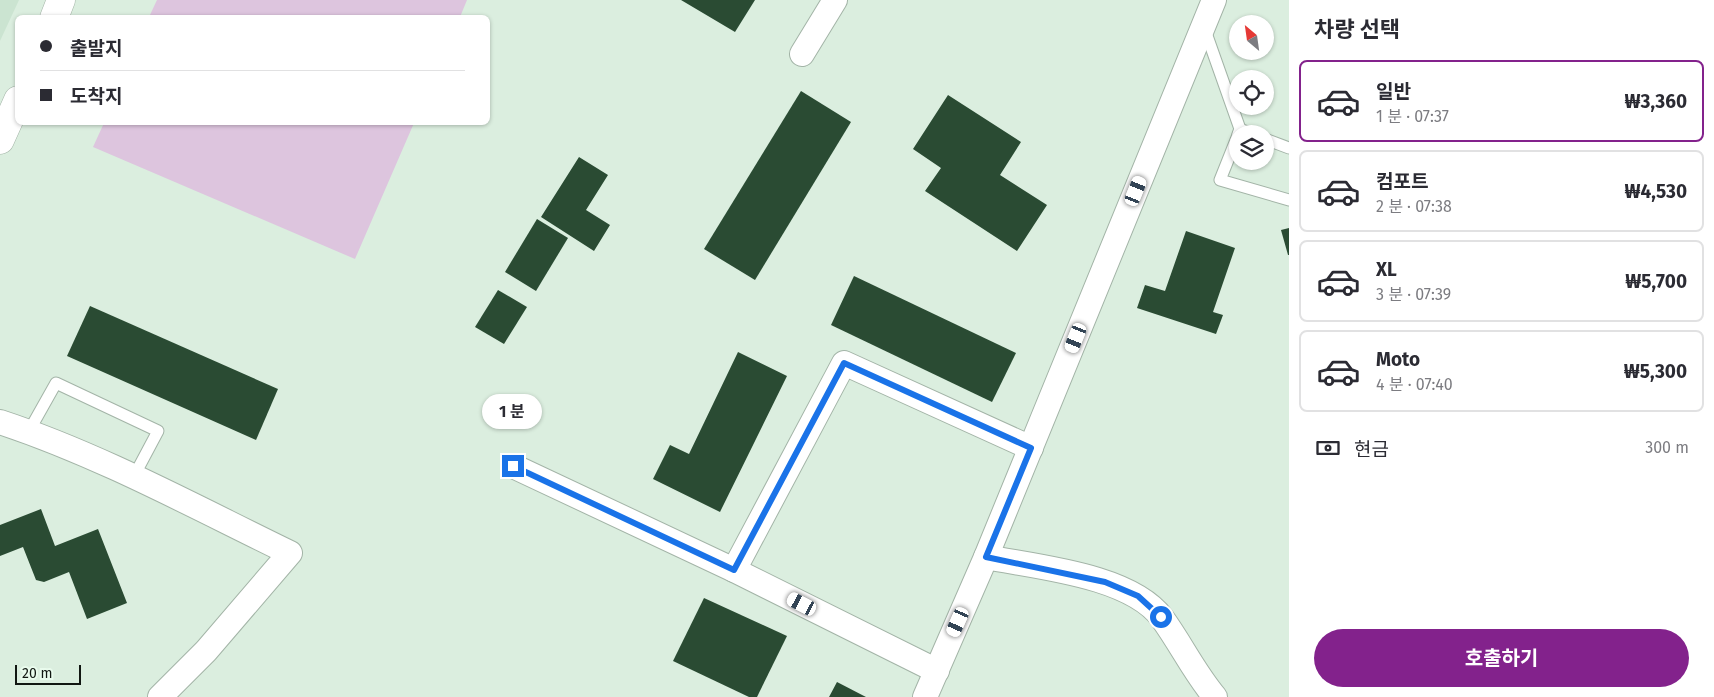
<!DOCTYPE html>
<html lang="ko">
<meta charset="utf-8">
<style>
:root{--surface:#fff;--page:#f7f7f7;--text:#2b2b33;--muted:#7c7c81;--line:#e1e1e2;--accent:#83228c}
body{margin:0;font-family:"Fira Sans","Noto Sans KR",sans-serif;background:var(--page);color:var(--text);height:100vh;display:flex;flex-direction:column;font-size:19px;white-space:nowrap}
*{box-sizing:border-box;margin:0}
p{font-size:16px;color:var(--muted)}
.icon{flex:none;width:28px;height:28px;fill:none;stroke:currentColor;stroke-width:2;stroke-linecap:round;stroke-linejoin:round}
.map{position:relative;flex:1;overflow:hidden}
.details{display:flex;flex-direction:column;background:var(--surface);width:425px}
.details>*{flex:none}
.banner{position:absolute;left:15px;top:15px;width:475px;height:110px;border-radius:8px;box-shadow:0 1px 4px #0004;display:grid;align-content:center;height:110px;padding:0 25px;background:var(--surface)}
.needle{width:32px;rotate:331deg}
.tools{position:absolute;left:1229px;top:15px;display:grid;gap:10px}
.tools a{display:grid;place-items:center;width:45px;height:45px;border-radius:50%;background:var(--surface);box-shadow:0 1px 4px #0004;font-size:25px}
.scale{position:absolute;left:15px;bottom:12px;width:66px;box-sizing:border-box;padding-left:5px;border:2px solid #111712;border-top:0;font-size:14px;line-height:18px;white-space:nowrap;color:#111712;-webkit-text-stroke:4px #e9fbed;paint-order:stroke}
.end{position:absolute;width:22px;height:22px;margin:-11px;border:6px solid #1a73e8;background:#fff;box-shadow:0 0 0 2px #fff}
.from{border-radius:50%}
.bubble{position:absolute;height:35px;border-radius:18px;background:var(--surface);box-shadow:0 1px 4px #0004;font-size:16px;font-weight:700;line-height:35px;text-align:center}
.car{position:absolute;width:15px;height:30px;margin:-15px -8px;border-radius:6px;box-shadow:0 0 4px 1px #0007;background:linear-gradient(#fff 24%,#345 0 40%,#fff 0 76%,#345 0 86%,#fff 0)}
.banner b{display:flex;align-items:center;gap:18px;height:48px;font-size:19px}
.banner b+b{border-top:1px solid var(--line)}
.banner i{width:12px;height:12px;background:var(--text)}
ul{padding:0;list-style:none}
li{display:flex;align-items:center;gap:15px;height:82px;margin:0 10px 8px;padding:0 15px;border:2px solid var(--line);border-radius:8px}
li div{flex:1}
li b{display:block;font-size:19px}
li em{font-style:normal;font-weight:700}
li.current{border-color:var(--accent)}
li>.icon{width:45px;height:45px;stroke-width:1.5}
h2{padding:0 25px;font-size:22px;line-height:60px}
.pay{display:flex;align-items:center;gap:12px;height:55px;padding:0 25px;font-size:19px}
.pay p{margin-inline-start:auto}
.action{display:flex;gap:10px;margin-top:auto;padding:10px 25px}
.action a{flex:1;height:58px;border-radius:30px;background:var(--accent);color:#fff;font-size:20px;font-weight:700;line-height:58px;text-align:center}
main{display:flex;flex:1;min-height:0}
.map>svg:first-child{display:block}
.built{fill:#cbe4d1}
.green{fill:#ddc5de}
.building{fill:#2a4b33}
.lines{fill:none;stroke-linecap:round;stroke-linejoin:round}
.service-casing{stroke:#a3b4a7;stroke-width:13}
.minor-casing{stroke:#a3b4a7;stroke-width:26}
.tertiary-casing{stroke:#a3b4a7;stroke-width:29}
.service{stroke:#fff;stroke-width:11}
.minor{stroke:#fff;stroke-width:24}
.tertiary{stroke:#fff;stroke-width:28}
.route{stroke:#1a73e8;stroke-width:6}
</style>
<main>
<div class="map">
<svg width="1289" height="697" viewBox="0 0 1289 697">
<rect width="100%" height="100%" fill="#dbeedf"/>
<path class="built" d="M 0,0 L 19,0 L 0,41 Z"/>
<g class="green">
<path d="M 157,0 L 467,0 L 460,17 L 149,17 Z"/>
<path d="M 104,123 L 104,122 L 414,123 L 355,259 L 93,147 Z"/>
</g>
<g class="building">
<path d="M 681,0 L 755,0 L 735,32 Z"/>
<path d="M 801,91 L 851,122 L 755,280 L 704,249 Z"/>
<path d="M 948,95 L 1021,142 L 1000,175 L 1047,205 L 1017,251 L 925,191 L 941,168 L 913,149 Z"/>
<path d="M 579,157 L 608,175 L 586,210 L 610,225 L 594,251 L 541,217 Z"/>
<path d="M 537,219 L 568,238 L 536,291 L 505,272 Z"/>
<path d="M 1289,228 L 1289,255 L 1288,255 L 1281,230 Z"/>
<path d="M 1186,231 L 1235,248 L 1213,312 L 1223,315 L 1216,334 L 1137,308 L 1145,285 L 1165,291 Z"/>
<path d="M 854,276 L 1016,353 L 992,402 L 831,325 Z"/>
<path d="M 498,290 L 527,307 L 504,344 L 475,327 Z"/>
<path d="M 90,306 L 278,389 L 256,440 L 67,356 Z"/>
<path d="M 738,352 L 787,376 L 720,512 L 653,479 L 670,445 L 689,454 Z"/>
<path d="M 41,509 L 55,546 L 98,529 L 127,603 L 87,619 L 69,572 L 44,582 L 36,580 L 23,547 L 0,556 L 0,525 Z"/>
<path d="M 704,598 L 787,636 L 757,697 L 749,697 L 673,661 Z"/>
<path d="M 837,682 L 866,697 L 829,697 Z"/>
</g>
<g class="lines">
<defs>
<g id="service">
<path d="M 1205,30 L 1240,129 L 1238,134"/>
<path d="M 1240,129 L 1252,134"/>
<path d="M 1238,135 L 1220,180 L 1289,200"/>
<path d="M 1265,139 L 1289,148"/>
<path d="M 29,431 L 56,383 L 158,431 L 133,478"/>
</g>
<g id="minor">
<path d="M 802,54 L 835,0"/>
<path d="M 0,422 C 100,455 195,507 290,553 L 206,651 L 160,697"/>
<path d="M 513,466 L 734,570 L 937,671"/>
<path d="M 986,557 C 1036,567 1130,575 1162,618 C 1181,644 1194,672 1215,697"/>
<path d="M 734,570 L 844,363 L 1031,448"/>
<path d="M 925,697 L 986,557 L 1214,0"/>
</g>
<g id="tertiary">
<path d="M 54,18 L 61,0"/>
<path d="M 0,140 L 18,100"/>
</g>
</defs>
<use href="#service" class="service-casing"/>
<use href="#minor" class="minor-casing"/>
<use href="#tertiary" class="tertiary-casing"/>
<use href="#service" class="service"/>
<use href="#minor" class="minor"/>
<use href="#tertiary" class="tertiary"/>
</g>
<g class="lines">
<path class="route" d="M 513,466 L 734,570 L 844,363 L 1031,448 L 986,557 L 1105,582 L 1138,596 L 1161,617"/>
</g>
</svg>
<div class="tools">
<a><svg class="needle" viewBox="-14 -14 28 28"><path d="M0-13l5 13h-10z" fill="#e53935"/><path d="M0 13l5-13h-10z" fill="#7c7c81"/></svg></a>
<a><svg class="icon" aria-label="locate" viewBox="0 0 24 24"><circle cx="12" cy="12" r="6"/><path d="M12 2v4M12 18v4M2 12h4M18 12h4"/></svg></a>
<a><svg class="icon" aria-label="layers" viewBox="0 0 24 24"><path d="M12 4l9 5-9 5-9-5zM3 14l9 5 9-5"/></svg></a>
</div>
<div class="scale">20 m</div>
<i class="end from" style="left:1161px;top:617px"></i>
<i class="end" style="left:513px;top:466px"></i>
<div class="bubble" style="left:482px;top:394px;width:60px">1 분</div>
<i class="car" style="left:1136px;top:191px;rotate:22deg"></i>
<i class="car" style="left:1076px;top:338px;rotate:202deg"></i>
<i class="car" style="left:802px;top:604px;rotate:297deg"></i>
<i class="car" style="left:958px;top:622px;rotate:204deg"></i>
<div class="banner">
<b><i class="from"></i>출발지</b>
<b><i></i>도착지</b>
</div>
</div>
<section class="details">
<h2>차량 선택</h2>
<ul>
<li class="current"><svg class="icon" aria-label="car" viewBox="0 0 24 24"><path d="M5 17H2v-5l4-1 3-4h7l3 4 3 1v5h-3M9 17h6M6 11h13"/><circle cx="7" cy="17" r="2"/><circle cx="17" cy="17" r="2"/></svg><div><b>일반</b><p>1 분 · 07:37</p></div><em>₩3,360</em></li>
<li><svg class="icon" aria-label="car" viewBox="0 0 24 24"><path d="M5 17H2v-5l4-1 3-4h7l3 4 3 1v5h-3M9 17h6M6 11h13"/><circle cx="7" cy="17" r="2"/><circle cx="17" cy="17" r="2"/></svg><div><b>컴포트</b><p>2 분 · 07:38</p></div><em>₩4,530</em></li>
<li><svg class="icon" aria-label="car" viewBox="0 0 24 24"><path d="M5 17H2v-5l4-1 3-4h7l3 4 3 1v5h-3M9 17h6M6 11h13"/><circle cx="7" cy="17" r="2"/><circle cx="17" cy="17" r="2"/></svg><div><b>XL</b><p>3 분 · 07:39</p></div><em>₩5,700</em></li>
<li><svg class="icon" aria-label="car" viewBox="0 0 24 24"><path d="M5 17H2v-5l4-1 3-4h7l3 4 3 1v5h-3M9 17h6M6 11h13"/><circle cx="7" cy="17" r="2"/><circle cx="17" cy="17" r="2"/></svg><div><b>Moto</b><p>4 분 · 07:40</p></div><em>₩5,300</em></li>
</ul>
<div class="pay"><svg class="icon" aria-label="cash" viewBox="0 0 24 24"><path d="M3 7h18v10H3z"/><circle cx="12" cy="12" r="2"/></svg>현금<p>300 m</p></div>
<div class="action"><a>호출하기</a></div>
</section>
</main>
